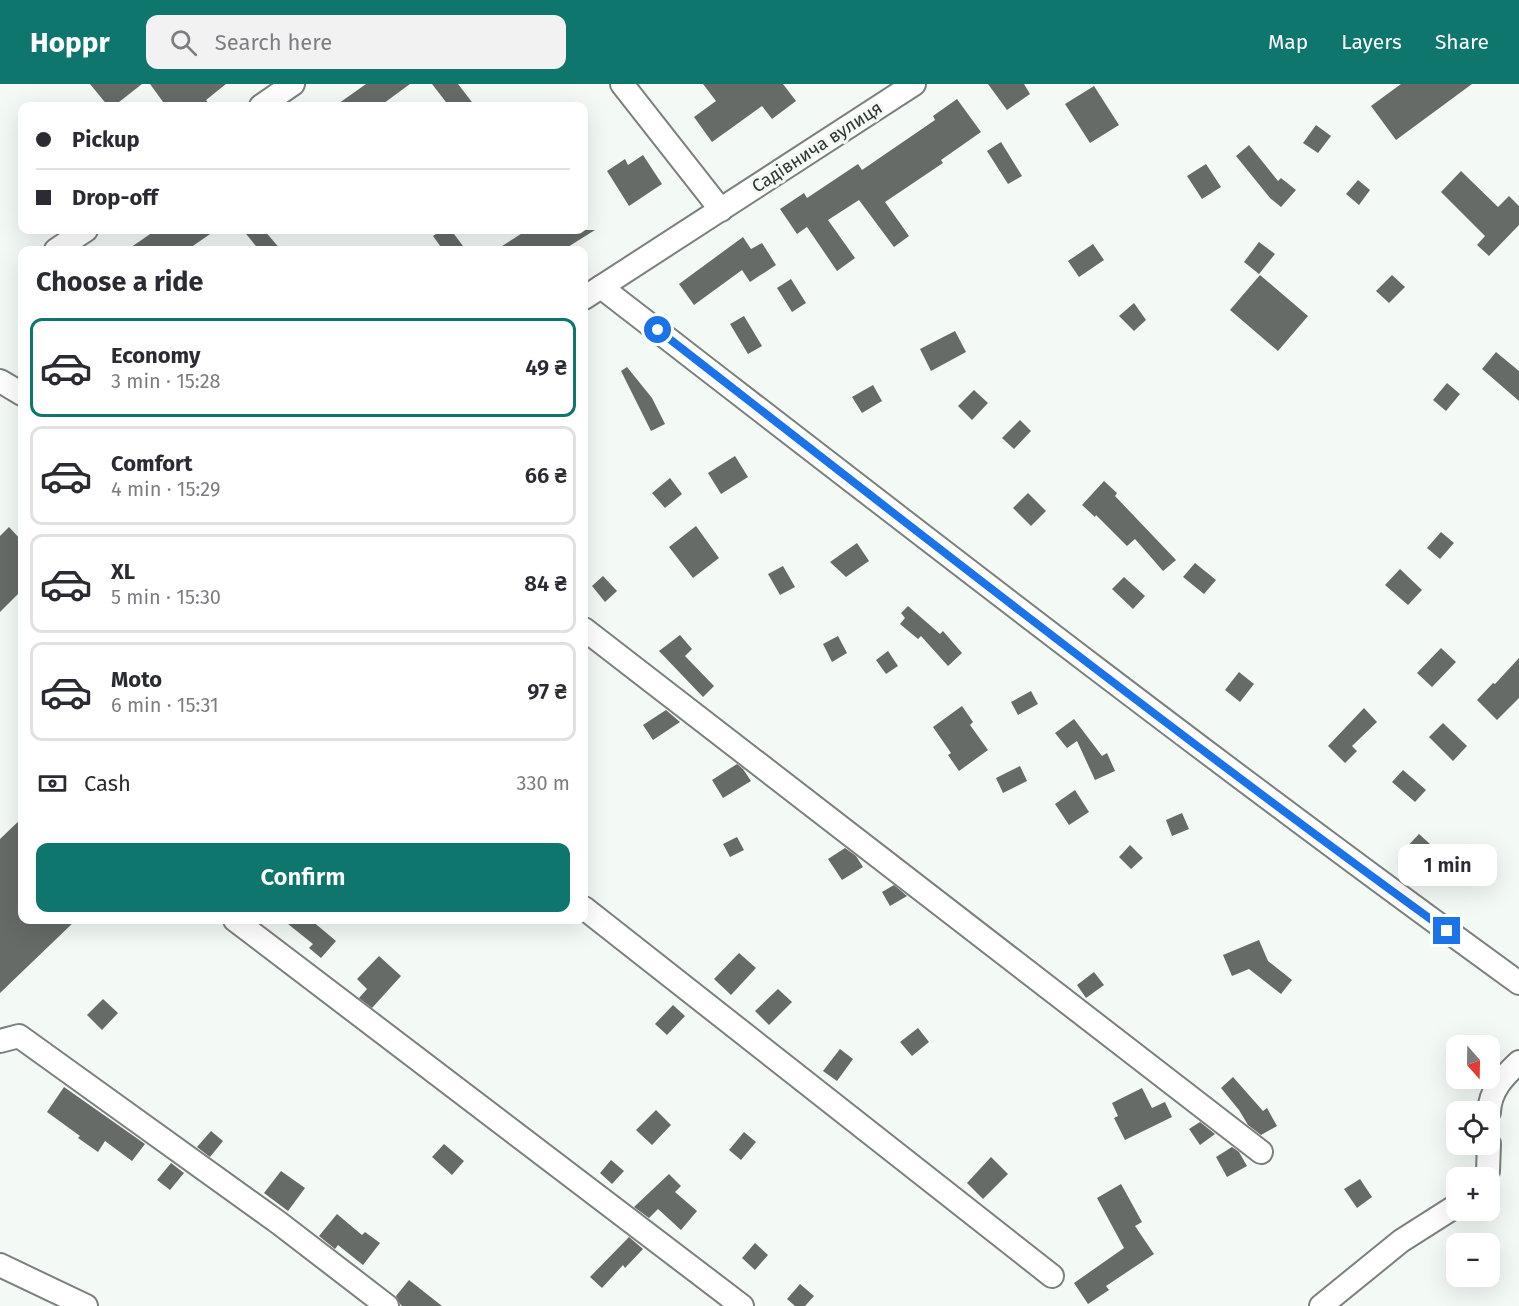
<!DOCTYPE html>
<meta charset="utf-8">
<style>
:root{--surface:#fff;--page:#f2f2f3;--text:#2b2b33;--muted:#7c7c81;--line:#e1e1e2;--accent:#0f766e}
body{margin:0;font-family:"Fira Sans",sans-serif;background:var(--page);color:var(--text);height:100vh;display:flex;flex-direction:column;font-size:22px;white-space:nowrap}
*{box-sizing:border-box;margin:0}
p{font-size:20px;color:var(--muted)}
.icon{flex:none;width:33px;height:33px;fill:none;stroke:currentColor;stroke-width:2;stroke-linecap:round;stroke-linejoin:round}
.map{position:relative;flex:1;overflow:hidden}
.drawer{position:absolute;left:18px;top:162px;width:570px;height:678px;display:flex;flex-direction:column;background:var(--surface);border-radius:12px;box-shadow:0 6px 24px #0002}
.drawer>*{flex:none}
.top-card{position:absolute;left:18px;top:18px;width:570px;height:132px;border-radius:12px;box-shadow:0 6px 24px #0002;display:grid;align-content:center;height:132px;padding:0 18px;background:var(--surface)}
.needle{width:39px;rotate:160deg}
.buttons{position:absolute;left:1446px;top:951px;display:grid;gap:12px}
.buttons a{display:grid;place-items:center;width:54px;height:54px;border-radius:12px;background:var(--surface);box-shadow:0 6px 24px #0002;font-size:30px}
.end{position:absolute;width:27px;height:27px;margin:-14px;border:8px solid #1a73e8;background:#fff;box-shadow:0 0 0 3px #fff}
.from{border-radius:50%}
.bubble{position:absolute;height:42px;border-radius:12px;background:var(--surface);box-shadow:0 6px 24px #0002;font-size:20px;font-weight:600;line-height:42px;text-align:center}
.top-card b{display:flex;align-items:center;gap:21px;height:57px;font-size:22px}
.top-card b+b{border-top:2px solid var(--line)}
.top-card i{width:15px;height:15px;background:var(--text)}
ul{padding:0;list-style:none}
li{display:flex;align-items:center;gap:18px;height:99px;margin:0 12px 9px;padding:0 6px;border:3px solid var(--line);border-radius:12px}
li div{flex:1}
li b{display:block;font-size:22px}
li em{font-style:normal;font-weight:600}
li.active{border-color:var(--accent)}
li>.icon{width:54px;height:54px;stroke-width:1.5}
h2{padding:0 18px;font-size:27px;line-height:72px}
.pay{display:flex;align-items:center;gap:15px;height:66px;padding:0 18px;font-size:22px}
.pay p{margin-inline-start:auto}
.primary-button{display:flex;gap:12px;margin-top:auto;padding:12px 18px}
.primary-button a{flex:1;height:69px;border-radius:12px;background:var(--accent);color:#fff;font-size:24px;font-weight:600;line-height:69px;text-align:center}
header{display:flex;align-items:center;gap:36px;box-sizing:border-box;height:84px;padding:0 30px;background:var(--accent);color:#fff}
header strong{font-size:28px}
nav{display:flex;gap:33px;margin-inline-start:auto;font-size:21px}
.search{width:420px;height:54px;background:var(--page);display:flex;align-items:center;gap:15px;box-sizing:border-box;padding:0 21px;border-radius:12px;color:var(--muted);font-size:22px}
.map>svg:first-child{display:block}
.building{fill:#666b68}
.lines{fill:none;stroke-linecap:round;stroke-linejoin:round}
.street-casing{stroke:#7b807d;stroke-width:26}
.street{stroke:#fff;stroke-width:22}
.route{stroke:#1a73e8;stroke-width:8}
.labels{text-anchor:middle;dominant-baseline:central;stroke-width:6;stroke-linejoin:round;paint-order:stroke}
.street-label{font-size:18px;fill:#313332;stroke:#f3f9f5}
</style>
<header>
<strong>Hoppr</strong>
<div class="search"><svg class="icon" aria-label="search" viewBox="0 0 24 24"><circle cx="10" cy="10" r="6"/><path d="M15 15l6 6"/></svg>Search here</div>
<nav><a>Map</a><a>Layers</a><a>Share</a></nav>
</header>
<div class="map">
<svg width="1519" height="1222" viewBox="0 0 1519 1222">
<rect width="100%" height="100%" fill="#f3f9f5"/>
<g class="building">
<path d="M 90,0 L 142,0 L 114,22 L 108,22 Z"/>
<path d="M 150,0 L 226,0 L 206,16 L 210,22 L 166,22 Z"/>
<path d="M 366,0 L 410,0 L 380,22 L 335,22 Z"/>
<path d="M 432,0 L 458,0 L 475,22 L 449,22 Z"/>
<path d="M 703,0 L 783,0 L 796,17 L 772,35 L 762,22 L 712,58 L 694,33 L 716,17 Z"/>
<path d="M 988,0 L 1024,0 L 1030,10 L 1007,26 Z"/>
<path d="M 1401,0 L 1472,0 L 1396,56 L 1371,22 Z"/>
<path d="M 1094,2 L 1119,41 L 1090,59 L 1065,20 Z"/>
<path d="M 957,15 L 981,48 L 941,76 L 943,79 L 885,118 L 909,152 L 894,163 L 859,116 L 828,136 L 855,174 L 837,187 L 807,143 L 797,150 L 780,125 L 804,109 L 807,114 L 858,80 L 862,86 L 935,36 L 933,32 Z"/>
<path d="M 1316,41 L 1331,52 L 1318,69 L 1303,59 Z"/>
<path d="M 1001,58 L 1022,92 L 1008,100 L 987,67 Z"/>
<path d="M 1249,61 L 1278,97 L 1281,94 L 1296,106 L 1281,123 L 1270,114 L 1236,72 Z"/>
<path d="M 643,71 L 662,100 L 629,122 L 607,87 L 625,75 L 628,81 Z"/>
<path d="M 1206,80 L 1221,103 L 1202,115 L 1187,92 Z"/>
<path d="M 1461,87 L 1498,123 L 1509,112 L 1519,122 L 1519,141 L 1489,172 L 1477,161 L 1485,152 L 1441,108 Z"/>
<path d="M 1358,96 L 1370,106 L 1359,121 L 1346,110 Z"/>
<path d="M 156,146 L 216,146 L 187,166 L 127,166 Z"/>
<path d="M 243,146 L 264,146 L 281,166 L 259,166 Z"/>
<path d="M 442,146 L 451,146 L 466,166 L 443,166 L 433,152 Z"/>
<path d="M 527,146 L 595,146 L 563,166 L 496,166 Z"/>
<path d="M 743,153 L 751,165 L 762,159 L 776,181 L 750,198 L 742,186 L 694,221 L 679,200 Z"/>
<path d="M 1259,158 L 1275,170 L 1259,190 L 1244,178 Z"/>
<path d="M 1093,160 L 1104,176 L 1079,193 L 1068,177 Z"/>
<path d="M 1260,191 L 1308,232 L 1278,267 L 1230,226 Z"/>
<path d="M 1392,191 L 1405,203 L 1389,219 L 1376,207 Z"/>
<path d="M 791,195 L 806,219 L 792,228 L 777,204 Z"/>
<path d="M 1134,219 L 1146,236 L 1134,247 L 1119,232 Z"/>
<path d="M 744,232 L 762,262 L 748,270 L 730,240 Z"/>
<path d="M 955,247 L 966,268 L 931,287 L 920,265 Z"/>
<path d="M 1496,268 L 1519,287 L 1519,317 L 1482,285 Z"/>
<path d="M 627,283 L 652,314 L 665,340 L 651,347 L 621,287 Z"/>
<path d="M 1447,299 L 1460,310 L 1446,327 L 1433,316 Z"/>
<path d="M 873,301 L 882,317 L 862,329 L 852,313 Z"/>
<path d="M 974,306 L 988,319 L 972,336 L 958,322 Z"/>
<path d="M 1020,336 L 1031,347 L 1014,365 L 1002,354 Z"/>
<path d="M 735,372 L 748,393 L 721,410 L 708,389 Z"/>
<path d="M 670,394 L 682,410 L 665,424 L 652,409 Z"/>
<path d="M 1104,397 L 1117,409 L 1115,412 L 1176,476 L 1163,487 L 1135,455 L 1127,462 L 1096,431 L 1095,433 L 1082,421 Z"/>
<path d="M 1028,409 L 1046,427 L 1031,442 L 1013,424 Z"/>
<path d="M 696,442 L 719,474 L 693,494 L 669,463 Z"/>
<path d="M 9,443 L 22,457 L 22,506 L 0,528 L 0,452 Z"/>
<path d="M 1441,448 L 1454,459 L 1440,475 L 1427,464 Z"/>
<path d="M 857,459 L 869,477 L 846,493 L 830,478 Z"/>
<path d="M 1195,479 L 1216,496 L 1204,510 L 1183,493 Z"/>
<path d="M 783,482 L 795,503 L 780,511 L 768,490 Z"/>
<path d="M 1400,485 L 1422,506 L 1408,521 L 1385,501 Z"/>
<path d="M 603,492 L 617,507 L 605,518 L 592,502 Z"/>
<path d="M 1124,493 L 1145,512 L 1133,525 L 1112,505 Z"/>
<path d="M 908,522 L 940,550 L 943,547 L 962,569 L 948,582 L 921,552 L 918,555 L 900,540 L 905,534 L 901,529 Z"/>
<path d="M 680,551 L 692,565 L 685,572 L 714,602 L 703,613 L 659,567 Z"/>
<path d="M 838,552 L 847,569 L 832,578 L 823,560 Z"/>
<path d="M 1441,564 L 1456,578 L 1432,603 L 1417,589 Z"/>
<path d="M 888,567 L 898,582 L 886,590 L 876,576 Z"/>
<path d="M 1519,574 L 1519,614 L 1497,636 L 1477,616 L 1493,599 L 1495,600 Z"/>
<path d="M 1239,588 L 1254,600 L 1240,618 L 1225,606 Z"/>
<path d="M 1031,607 L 1038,620 L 1018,631 L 1011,618 Z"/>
<path d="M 962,622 L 973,638 L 970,641 L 988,666 L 959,687 L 948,671 L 951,669 L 933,643 Z"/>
<path d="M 1364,624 L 1377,638 L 1352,662 L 1357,667 L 1345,679 L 1328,662 Z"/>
<path d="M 666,626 L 680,638 L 653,656 L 643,641 Z"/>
<path d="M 1074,635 L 1102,672 L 1107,669 L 1115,687 L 1095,696 L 1077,657 L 1067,664 L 1055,649 Z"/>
<path d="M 1443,639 L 1467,662 L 1453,677 L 1429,653 Z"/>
<path d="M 737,680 L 743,685 L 751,697 L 723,714 L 712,696 Z"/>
<path d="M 1020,682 L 1027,697 L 1003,709 L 996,694 Z"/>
<path d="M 1403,686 L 1426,706 L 1415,718 L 1392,698 Z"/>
<path d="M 1075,706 L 1089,728 L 1069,741 L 1055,720 Z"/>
<path d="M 1182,729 L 1189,745 L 1172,752 L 1166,736 Z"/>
<path d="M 22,734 L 22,836 L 76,836 L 0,909 L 0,755 Z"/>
<path d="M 1419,750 L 1430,760 L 1413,778 L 1402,768 Z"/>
<path d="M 737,753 L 744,766 L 730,773 L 723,760 Z"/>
<path d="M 1130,761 L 1143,774 L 1131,785 L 1119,773 Z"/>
<path d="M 845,764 L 856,772 L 863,783 L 842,796 L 828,775 Z"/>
<path d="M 894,801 L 907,812 L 890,822 L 882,808 Z"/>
<path d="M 283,836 L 311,836 L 336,857 L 321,874 L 309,864 L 313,860 Z"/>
<path d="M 1259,856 L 1268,877 L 1292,896 L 1281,910 L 1249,885 L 1232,892 L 1223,871 Z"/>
<path d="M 739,869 L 756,884 L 731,911 L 714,895 Z"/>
<path d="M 379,872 L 401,892 L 372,924 L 359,914 L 367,905 L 357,895 Z"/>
<path d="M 1094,888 L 1104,901 L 1086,914 L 1077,901 Z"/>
<path d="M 778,905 L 792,918 L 769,941 L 755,927 Z"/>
<path d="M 103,915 L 118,929 L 102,946 L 87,931 Z"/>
<path d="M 673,921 L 685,932 L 667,951 L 655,940 Z"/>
<path d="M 918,944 L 929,958 L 912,972 L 900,958 Z"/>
<path d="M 840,965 L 853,975 L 837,997 L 823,987 Z"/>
<path d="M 1233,993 L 1263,1027 L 1267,1024 L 1277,1042 L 1261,1051 L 1248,1041 L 1239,1026 L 1221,1004 Z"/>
<path d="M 64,1003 L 145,1060 L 132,1077 L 105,1057 L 98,1068 L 78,1054 L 80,1052 L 47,1028 Z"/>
<path d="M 1142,1004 L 1152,1024 L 1165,1018 L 1172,1033 L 1125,1056 L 1114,1034 L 1118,1032 L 1112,1019 Z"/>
<path d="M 656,1026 L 671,1041 L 652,1061 L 636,1046 Z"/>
<path d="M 1200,1038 L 1215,1050 L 1200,1061 L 1189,1045 Z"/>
<path d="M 211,1047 L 223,1057 L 210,1073 L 197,1063 Z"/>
<path d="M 744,1048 L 756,1058 L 741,1076 L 729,1066 Z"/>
<path d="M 444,1060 L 464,1077 L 452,1091 L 432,1073 Z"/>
<path d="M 1232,1063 L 1239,1068 L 1247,1082 L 1227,1093 L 1216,1073 Z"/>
<path d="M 991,1073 L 1008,1090 L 983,1115 L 967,1099 Z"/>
<path d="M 611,1076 L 624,1087 L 612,1100 L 600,1089 Z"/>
<path d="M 171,1079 L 184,1089 L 170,1106 L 157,1096 Z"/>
<path d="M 281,1087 L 305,1104 L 288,1127 L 264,1109 Z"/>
<path d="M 669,1090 L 681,1102 L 675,1108 L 697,1127 L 681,1146 L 658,1125 L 649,1134 L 634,1123 Z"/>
<path d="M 1360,1095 L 1372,1113 L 1357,1124 L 1344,1105 Z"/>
<path d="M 1121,1100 L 1142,1138 L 1135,1142 L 1154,1170 L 1106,1202 L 1109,1206 L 1088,1220 L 1074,1199 L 1124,1164 L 1097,1114 Z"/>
<path d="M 337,1130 L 362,1151 L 365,1148 L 380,1159 L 363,1181 L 338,1161 L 335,1165 L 319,1152 Z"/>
<path d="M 629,1153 L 643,1165 L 625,1184 L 623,1181 L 602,1204 L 590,1193 Z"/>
<path d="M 755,1159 L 768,1171 L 755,1186 L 742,1174 Z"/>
<path d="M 409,1196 L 442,1222 L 402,1222 L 400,1220 L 396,1212 Z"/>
<path d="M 800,1200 L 814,1212 L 805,1222 L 795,1222 L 787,1215 Z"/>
</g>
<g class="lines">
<defs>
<g id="street">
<path d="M 622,0 L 721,126"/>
<path d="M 261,22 L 293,0"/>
<path d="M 56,166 L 86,146"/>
<path d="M 601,203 C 905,438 1208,674 1519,899"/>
<path d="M 584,214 L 914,0"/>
<path d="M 0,297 L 22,310"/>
<path d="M 584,545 L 1261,1068"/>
<path d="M 584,824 L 1052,1192"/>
<path d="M 235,836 L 742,1222"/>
<path d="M 0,957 L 19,952 L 279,1139 L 387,1222"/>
<path d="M 1489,1028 C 1490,1006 1504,992 1519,978"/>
<path d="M 1484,1094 L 1488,1087 L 1489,1060"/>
<path d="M 0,1181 L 86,1222"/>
<path d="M 1321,1222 L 1401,1157 L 1456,1122"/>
</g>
</defs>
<use href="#street" class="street-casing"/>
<use href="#street" class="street"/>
</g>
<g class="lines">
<path class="route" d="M 658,246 C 919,449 1179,653 1447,847"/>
</g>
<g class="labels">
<g class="street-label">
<text transform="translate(817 63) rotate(-33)">Садівнича вулиця</text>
</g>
</g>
</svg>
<div class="buttons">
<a><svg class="needle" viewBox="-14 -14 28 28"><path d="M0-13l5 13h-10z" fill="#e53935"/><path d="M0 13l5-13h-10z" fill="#7c7c81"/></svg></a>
<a><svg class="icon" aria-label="locate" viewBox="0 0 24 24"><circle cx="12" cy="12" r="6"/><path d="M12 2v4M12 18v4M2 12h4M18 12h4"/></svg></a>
<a>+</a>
<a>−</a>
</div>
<i class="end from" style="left:658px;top:246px"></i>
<i class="end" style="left:1447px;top:847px"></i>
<div class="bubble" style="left:1398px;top:760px;width:99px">1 min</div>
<div class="top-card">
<b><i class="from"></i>Pickup</b>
<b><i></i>Drop-off</b>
</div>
<section class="drawer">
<h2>Choose a ride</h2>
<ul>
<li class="active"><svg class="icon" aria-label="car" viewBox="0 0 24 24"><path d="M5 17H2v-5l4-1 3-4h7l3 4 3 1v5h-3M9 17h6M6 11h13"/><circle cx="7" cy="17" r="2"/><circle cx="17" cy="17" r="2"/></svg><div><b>Economy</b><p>3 min · 15:28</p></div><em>49 ₴</em></li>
<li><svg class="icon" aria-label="car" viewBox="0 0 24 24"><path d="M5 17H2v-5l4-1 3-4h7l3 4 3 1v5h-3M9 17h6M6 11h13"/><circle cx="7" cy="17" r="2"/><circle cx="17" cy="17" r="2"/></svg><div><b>Comfort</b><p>4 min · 15:29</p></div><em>66 ₴</em></li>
<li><svg class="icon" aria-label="car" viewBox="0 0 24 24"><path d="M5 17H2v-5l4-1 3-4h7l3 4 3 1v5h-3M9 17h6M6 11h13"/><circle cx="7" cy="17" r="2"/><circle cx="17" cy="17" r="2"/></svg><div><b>XL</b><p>5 min · 15:30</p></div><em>84 ₴</em></li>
<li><svg class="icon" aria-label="car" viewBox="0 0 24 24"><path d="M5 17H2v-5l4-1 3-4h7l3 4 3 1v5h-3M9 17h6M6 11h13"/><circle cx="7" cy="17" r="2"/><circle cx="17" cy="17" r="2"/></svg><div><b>Moto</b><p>6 min · 15:31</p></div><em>97 ₴</em></li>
</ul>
<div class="pay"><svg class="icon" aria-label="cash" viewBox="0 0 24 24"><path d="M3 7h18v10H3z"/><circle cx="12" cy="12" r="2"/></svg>Cash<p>330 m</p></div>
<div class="primary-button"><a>Confirm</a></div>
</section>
</div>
